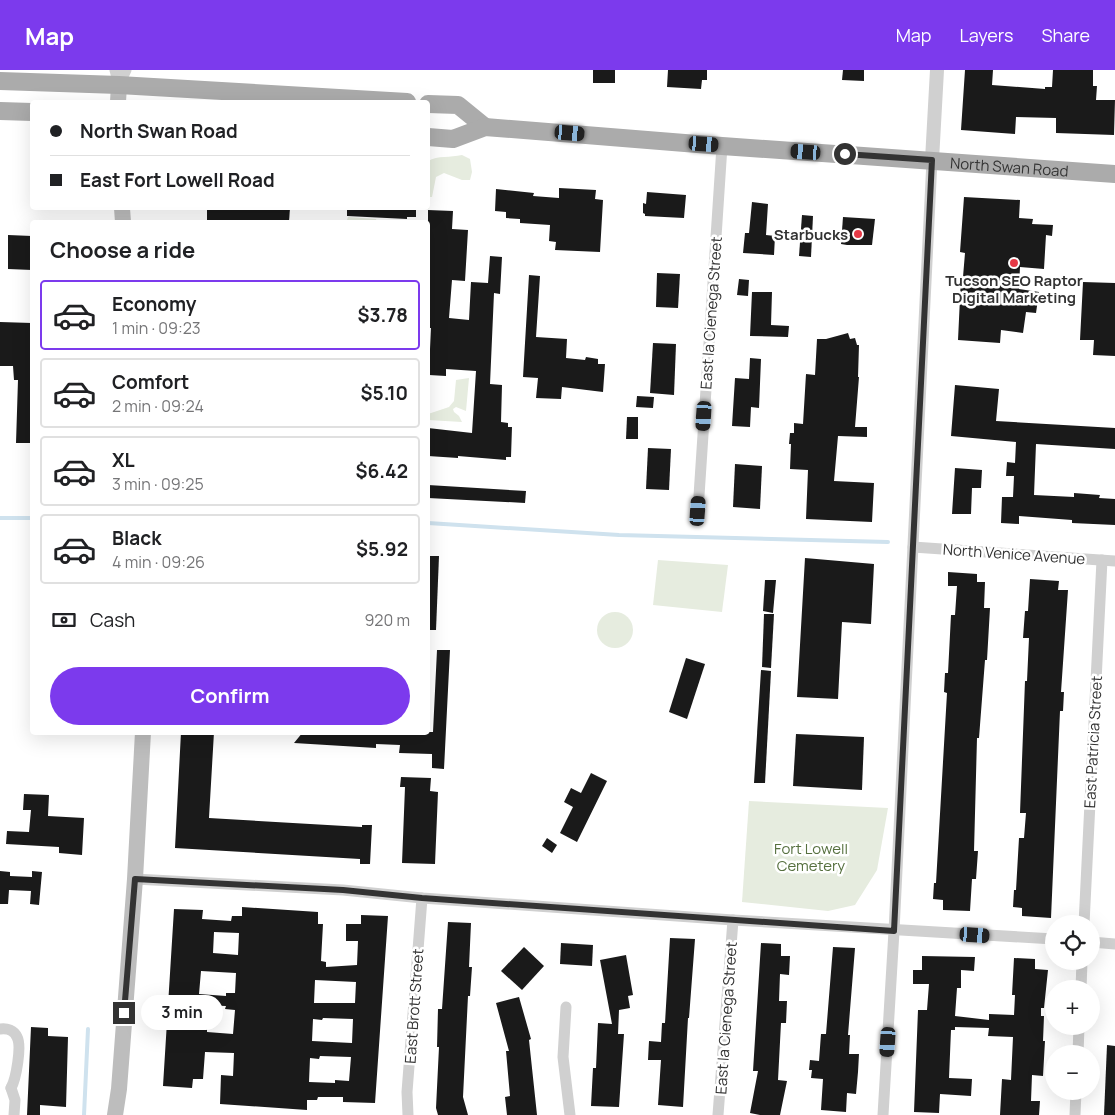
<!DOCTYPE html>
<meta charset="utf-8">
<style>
:root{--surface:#fff;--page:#f2f2f2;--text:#202124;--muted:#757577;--line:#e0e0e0;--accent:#7c3aed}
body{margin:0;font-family:Manrope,sans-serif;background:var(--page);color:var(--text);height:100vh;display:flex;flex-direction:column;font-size:19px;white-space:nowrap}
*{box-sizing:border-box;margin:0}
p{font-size:16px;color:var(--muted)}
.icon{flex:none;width:28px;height:28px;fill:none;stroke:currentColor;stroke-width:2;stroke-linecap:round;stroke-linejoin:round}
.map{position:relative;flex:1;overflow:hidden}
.panel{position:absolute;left:30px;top:150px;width:400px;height:515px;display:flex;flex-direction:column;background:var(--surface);border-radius:5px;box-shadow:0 5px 20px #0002}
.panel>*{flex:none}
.guide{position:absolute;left:30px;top:30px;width:400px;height:110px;border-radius:5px;box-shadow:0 5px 20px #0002;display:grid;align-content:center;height:110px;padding:0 20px;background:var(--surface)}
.fabs{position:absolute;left:1045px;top:845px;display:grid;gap:10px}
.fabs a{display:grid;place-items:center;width:55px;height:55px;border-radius:50%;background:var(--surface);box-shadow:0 5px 20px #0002;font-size:25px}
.end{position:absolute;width:22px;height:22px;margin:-11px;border:6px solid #333;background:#fff;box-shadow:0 0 0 2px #fff}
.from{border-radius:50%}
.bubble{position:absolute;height:35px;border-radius:18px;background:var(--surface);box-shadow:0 5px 20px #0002;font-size:16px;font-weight:700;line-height:35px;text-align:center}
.car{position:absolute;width:15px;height:30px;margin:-15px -8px;border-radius:6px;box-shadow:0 0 4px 1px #0007;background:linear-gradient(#222 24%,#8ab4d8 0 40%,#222 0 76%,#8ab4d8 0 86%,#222 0)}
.guide b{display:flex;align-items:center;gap:18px;height:48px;font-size:19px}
.guide b+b{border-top:1px solid var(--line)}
.guide i{width:12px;height:12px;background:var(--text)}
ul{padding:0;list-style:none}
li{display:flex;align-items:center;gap:15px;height:70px;margin:0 10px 8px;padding:0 10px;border:2px solid var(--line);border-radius:5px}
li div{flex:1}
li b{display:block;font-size:19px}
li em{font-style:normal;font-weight:700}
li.current{border-color:var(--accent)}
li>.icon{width:45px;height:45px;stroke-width:1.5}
h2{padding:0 20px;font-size:22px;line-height:60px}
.pay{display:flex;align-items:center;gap:12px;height:55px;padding:0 20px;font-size:19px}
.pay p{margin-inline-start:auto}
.primary-button{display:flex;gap:10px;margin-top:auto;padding:10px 20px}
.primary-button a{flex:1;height:58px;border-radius:30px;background:var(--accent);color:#fff;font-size:20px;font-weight:700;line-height:58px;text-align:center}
header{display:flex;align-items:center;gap:30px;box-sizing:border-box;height:70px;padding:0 25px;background:var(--accent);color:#fff}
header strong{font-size:24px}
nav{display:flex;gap:28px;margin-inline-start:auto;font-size:18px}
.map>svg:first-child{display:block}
.green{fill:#e6ecdf}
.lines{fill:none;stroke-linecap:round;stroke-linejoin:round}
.stream{stroke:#cfe2ee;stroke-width:4}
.building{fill:#1a1a1a;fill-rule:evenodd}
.minor{stroke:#d0d0d0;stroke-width:11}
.tertiary{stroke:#d0d0d0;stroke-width:14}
.secondary{stroke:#bdbdbd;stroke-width:16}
.primary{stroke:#ababab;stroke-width:18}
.route{stroke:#333;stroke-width:6}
.poi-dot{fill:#e63946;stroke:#fff;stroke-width:2}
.labels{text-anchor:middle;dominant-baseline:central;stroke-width:5;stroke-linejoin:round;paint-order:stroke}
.street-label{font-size:15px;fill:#333;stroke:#fff}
.poi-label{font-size:15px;font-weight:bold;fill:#333;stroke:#fff;text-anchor:end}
.park-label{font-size:15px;fill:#56703f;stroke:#fff}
</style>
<header>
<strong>Map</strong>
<nav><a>Map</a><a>Layers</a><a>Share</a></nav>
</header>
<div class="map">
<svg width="1115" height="1045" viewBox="0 0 1115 1045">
<rect width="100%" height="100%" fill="#fff"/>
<g class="green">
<path d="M 462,85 L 470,89 L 472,102 L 470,110 L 462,110 L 444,103 L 436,107 L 432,127 L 430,127 L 429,139 L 426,138 L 428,138 L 428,91 C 438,85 450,88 462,85 Z"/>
<path d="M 348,147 L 376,149 L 377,152 L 349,152 L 347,150 Z"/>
<path d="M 469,308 L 466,341 L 456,337 L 453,339 L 454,342 L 459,346 L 462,352 L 428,350 L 428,344 L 449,337 L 454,331 L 456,310 Z"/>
<path d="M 658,490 L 728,495 L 722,542 L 653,535 Z"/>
<circle cx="615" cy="560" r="18"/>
<path d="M 749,731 L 888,738 L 877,800 L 855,835 L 828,841 L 742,832 Z"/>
</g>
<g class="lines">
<g class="stream">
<path d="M 0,448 L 32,448"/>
<path d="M 428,453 L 619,465 L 888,472"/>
<path d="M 84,1045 L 88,959"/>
</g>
</g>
<g class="building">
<rect x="593" y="0" width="22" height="13"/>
<path d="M 668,0 L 707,0 L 707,10 L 702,10 L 701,19 L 667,17 Z"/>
<path d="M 843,0 L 864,0 L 864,11 L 842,10 Z"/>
<path d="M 965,0 L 993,0 L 992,15 L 1045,19 L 1045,17 L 1052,17 L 1053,0 L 1093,0 L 1093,16 L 1097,16 L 1096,30 L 1115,30 L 1114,65 L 1056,63 L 1056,48 L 1016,47 L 1015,64 L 961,60 Z"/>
<path d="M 559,118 L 596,120 L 595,129 L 603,130 L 600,182 L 555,180 L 556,172 L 549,171 L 550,155 L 520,153 L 520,149 L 506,148 L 506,142 L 495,141 L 496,119 L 534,123 L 533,126 L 559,128 Z"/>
<path d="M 647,122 L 686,125 L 684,148 L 645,146 L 645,144 L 643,143 L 643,133 L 646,134 Z"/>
<path d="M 964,127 L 1020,130 L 1019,148 L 1033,149 L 1032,154 L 1053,155 L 1052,166 L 1046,165 L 1044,199 L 1020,197 L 1019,219 L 1039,222 L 1036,243 L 1026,242 L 1023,263 L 1001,260 L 1000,273 L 958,270 L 961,207 L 963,207 L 965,183 L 960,182 Z"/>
<path d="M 752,132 L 768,134 L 766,165 L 775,166 L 774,185 L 743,183 L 745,163 L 749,163 Z"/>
<path d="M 207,138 L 290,138 L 289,152 L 207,152 Z"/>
<path d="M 347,138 L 416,138 L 416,147 L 407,147 L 407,149 L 347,146 Z"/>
<path d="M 428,140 L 453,141 L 452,159 L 468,160 L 465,211 L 452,210 L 449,248 L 469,250 L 471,212 L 488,213 L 490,186 L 502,187 L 500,224 L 494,223 L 490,314 L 502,315 L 501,352 L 508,353 L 508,357 L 512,357 L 511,387 L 506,387 L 506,390 L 458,386 L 458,388 L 428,386 L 428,358 L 472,363 L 476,301 L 446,299 L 446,306 L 429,305 L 429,301 L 428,301 L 428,279 L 430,279 L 431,258 L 428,258 Z"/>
<path d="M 802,145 L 813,146 L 811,187 L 799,186 Z"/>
<path d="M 843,147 L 875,149 L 872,175 L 847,175 L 841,174 Z"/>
<path d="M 8,165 L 32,166 L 32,200 L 8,199 Z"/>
<path d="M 657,203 L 680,204 L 678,238 L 656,237 Z"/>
<path d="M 529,205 L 540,206 L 536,267 L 567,269 L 566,288 L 585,290 L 586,287 L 598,289 L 598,294 L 605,294 L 603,322 L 562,317 L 561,329 L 536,328 L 538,308 L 523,307 Z"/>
<path d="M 739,209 L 749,210 L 748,226 L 737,225 Z"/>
<path d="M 1083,212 L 1115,213 L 1115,286 L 1093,285 L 1094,270 L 1080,270 Z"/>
<path d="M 752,222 L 772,222 L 771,255 L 789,256 L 788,267 L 750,266 Z"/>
<path d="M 0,252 L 32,253 L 32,373 L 16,373 L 18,310 L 14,310 L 13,296 L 0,296 Z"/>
<path d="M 848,263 L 850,269 L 855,268 L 857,275 L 859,275 L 858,307 L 859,307 L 855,357 L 867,357 L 867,367 L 838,366 L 834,411 L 874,413 L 872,452 L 806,449 L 808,400 L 790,399 L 791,374 L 789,374 L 790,363 L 794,363 L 794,353 L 803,354 L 806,304 L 815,305 L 817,269 L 826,269 Z"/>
<path d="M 653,273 L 676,274 L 674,325 L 650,323 Z"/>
<path d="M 750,288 L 761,289 L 759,338 L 751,337 L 750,357 L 732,356 L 735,308 L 749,309 Z"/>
<path d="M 955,315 L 999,319 L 996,351 L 1115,358 L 1115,379 L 1036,374 L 1034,425 L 1074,427 L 1074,423 L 1100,425 L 1099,428 L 1115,429 L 1115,455 L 1072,453 L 1072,450 L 1019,446 L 1019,454 L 1001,453 L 1002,427 L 1013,427 L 1014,406 L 1006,406 L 1007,392 L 1015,393 L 1016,372 L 951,366 Z"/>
<path d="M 637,326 L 654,327 L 653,338 L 636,337 Z"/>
<path d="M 627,347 L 638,347 L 638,369 L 626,369 Z"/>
<path d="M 648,378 L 671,379 L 669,420 L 646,419 Z"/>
<path d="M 735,394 L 762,396 L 760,439 L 733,437 Z"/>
<path d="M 955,398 L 982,400 L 981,418 L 972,418 L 971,444 L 952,444 Z"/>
<path d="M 428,415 L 526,421 L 525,433 L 428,428 Z"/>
<path d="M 428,486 L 439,486 L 436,560 L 428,560 Z"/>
<path d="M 805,488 L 874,494 L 871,554 L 842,552 L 838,629 L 797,627 Z"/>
<path d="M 948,502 L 977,504 L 977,512 L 985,512 L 984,538 L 990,538 L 987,590 L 985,590 L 979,668 L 977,668 L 974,781 L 978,781 L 976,809 L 972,809 L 970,841 L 943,840 L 943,830 L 933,829 L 934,813 L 936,813 L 947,623 L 944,622 L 945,603 L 948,603 L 951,545 L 955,545 L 957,516 L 948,516 Z"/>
<path d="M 1030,509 L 1059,511 L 1058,520 L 1068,520 L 1061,622 L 1064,622 L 1063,641 L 1060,641 L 1051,848 L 1022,846 L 1022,838 L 1013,837 L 1014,820 L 1016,820 L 1019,768 L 1024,768 L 1026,743 L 1020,743 L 1025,611 L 1027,611 L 1029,568 L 1023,568 L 1025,541 L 1028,541 Z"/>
<path d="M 765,510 L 776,510 L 773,543 L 763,541 Z"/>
<path d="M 764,544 L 774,544 L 771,598 L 762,597 Z"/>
<path d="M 437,580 L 450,580 L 444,699 L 432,698 L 432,684 L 399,683 L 400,675 L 376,674 L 376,678 L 294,673 L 303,662 L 433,662 Z"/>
<path d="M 686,588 L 705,594 L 687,649 L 669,642 Z"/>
<path d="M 761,600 L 771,601 L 765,713 L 754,713 Z"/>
<path d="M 181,662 L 214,662 L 209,748 L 362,757 L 362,755 L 372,755 L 370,794 L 360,794 L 360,789 L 175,778 Z"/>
<path d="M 796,664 L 864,667 L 862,720 L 793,716 Z"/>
<path d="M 591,703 L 607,711 L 577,772 L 560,763 L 573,737 L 564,732 L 571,718 L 581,723 Z"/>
<path d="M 401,707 L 431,708 L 430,721 L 438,722 L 435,794 L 402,793 L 405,717 L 400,717 Z"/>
<path d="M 24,724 L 49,725 L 48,746 L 84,748 L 82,785 L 59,783 L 59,777 L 6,774 L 7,761 L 29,762 L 31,740 L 23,740 Z"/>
<path d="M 547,768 L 557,775 L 552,783 L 542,776 Z"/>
<path d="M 0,801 L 10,802 L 10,806 L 32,807 L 32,801 L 42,802 L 39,835 L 30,834 L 31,821 L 9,820 L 8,834 L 0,834 Z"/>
<path d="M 242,837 L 318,842 L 318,854 L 323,854 L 321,891 L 326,892 L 326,897 L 357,895 L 358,871 L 346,871 L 346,854 L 361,854 L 361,845 L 388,846 L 375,1033 L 343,1032 L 343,1027 L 318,1027 L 317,1030 L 307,1030 L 307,1040 L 220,1034 L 221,1005 L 233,1006 L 234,983 L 205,982 L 203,1009 L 193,1009 L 192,1018 L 163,1016 L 174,839 L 203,840 L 202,849 L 231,851 L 232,846 L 242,846 ZM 214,862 L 239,863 L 238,885 L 213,883 ZM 201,901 L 236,903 L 235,923 L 226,923 L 226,926 L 199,924 ZM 315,910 L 356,912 L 355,933 L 314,933 ZM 198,935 L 226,936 L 225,939 L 235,940 L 233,964 L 207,962 L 207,958 L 197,957 ZM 323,948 L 353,949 L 352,973 L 312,971 L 313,949 L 322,950 ZM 320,986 L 351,987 L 349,1011 L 335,1010 L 335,1013 L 309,1012 L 310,988 L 319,989 Z"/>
<path d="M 448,852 L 471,853 L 469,897 L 472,897 L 470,926 L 468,926 L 463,1027 L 468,1045 L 438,1045 L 436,1038 L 439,977 L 437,977 L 438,939 L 442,939 Z"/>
<path d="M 670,868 L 695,869 L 689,948 L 688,948 L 683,1037 L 658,1035 L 661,990 L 648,990 L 649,971 L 661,972 L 662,953 L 665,953 Z"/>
<path d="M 561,873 L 593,875 L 592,896 L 560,894 Z"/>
<path d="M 761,873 L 781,874 L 781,886 L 790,886 L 789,905 L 780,904 L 779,931 L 787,931 L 786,953 L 781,953 L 778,1010 L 787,1011 L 780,1045 L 760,1045 L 750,1043 L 758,1001 L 753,1001 Z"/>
<path d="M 524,877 L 544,896 L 522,920 L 501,901 Z"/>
<path d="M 833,877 L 855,878 L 848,965 L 850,965 L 849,984 L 859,984 L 858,1002 L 856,1024 L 847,1023 L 846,1042 L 821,1040 L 823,1009 L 811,1008 L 812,1000 L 809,1000 L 810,990 L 819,991 L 821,964 L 826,964 Z"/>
<path d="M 626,885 L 633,925 L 628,926 L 630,938 L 619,940 L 618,964 L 624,964 L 619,1037 L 591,1036 L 593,998 L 596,998 L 598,953 L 612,954 L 600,890 Z"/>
<path d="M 922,886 L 975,887 L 974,901 L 961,900 L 961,918 L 957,918 L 955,946 L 989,950 L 989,944 L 1014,945 L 1015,925 L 1012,925 L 1014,888 L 1035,889 L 1035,899 L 1048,900 L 1044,938 L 1041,938 L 1041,946 L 1044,946 L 1043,971 L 1045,971 L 1043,1006 L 1032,1005 L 1031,1031 L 1040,1031 L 1039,1045 L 1000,1045 L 1002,1009 L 1011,1010 L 1013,967 L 988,966 L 989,958 L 955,957 L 955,960 L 951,960 L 949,1008 L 972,1009 L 971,1026 L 940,1024 L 939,1043 L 914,1042 L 918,940 L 927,940 L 929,914 L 913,914 L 913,900 L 922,900 Z"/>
<path d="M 519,927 L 531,969 L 529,970 L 537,1045 L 507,1045 L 505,1027 L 510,1026 L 506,981 L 509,981 L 496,933 Z"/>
<path d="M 31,957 L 48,958 L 48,966 L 68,967 L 66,1037 L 40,1035 L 40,1045 L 27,1045 Z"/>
<path d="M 1107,975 L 1115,976 L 1115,1045 L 1104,1045 Z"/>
</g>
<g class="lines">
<g class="minor">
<path d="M 115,0 L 119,15"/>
<path d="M 119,15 L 126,0"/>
<path d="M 698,441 L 722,76"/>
<path d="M 913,477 L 1115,491"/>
<path d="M 135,809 L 343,820 L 422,828 L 733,850 L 1054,869"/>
<path d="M 1084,854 L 1102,490"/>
<path d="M 1091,872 L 1115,874"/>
<path d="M 1081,919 L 1082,891"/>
<path d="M 566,937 L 563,987 L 570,1045"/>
<path d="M 0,959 C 7,958 14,960 17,967 C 22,976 16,1009 11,1018"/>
<path d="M 1078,984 L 1079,956"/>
<path d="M 11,1018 L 15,1030 L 14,1045"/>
<path d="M 408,1045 L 407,1022 L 422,828"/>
<path d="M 718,1045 L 733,850"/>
<path d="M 883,1045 L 894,861 L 932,90"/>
<path d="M 1075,1045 L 1076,1021"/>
</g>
<path class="tertiary" d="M 932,90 L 937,0"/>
<g class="secondary">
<path d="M 118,32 L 119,15"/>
<path d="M 122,138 L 123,152"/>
<path d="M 115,1045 L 119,1019 L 135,809 L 143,662"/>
</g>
<g class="primary">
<path d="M 0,11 L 119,15 L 407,32"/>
<path d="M 428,34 L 458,35 L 485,57"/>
<path d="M 0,41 L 32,42"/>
<path id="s1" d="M 428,67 L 453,69 L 485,57 L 722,76 L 1115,104"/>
</g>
</g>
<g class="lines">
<path class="route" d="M 124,943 L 135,809 L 343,820 L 422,828 L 894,861 L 932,90 L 845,84"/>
</g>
<g class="poi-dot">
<circle cx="858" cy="164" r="5"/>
<circle cx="1014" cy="193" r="5"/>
</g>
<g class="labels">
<g class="street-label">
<text stroke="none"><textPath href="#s1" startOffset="585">North Swan Road</textPath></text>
<text transform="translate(711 243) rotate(-86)">East la Cienega Street</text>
<text transform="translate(1014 484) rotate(4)">North Venice Avenue</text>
<text transform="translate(1093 672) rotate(-87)">East Patricia Street</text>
<text transform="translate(414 936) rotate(-86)">East Brott Street</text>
<text transform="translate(726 948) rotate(-86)">East la Cienega Street</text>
</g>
<g class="poi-label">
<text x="848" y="164">Starbucks</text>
<text x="1014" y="210" text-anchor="middle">Tucson SEO Raptor<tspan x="1014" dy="17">Digital Marketing</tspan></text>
</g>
<g class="park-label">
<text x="811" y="778">Fort Lowell<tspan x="811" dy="17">Cemetery</tspan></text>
</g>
</g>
</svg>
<div class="fabs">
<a><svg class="icon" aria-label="locate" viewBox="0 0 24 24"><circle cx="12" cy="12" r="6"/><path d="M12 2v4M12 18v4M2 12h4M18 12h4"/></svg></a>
<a>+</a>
<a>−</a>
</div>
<i class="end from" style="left:845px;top:84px"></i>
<i class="end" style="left:124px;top:943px"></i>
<div class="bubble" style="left:141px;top:925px;width:82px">3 min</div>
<i class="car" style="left:570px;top:63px;rotate:95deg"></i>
<i class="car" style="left:704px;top:74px;rotate:94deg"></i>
<i class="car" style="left:806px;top:82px;rotate:274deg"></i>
<i class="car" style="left:704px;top:346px;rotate:184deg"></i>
<i class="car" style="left:698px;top:441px;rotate:4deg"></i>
<i class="car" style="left:975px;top:865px;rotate:94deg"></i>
<i class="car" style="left:888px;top:972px;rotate:184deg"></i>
<div class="guide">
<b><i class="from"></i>North Swan Road</b>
<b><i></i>East Fort Lowell Road</b>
</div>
<section class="panel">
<h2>Choose a ride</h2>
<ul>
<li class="current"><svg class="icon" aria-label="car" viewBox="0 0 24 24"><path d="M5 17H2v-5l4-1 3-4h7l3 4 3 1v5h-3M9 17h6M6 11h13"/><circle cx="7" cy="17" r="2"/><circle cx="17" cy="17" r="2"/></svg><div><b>Economy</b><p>1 min · 09:23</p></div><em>$3.78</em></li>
<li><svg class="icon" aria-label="car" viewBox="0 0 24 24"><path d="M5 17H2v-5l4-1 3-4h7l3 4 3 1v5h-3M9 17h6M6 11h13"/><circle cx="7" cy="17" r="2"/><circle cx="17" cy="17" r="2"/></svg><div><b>Comfort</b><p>2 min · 09:24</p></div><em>$5.10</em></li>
<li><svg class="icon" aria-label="car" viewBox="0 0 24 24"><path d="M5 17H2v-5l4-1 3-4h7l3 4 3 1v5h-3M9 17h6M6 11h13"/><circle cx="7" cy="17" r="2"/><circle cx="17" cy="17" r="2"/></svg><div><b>XL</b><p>3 min · 09:25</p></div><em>$6.42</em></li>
<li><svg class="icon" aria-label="car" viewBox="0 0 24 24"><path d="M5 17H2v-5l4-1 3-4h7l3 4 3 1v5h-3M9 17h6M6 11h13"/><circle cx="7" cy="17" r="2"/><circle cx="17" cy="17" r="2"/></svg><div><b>Black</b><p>4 min · 09:26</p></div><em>$5.92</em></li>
</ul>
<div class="pay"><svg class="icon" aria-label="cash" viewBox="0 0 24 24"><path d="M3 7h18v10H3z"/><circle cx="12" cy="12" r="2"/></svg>Cash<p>920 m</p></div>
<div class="primary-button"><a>Confirm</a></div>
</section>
</div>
